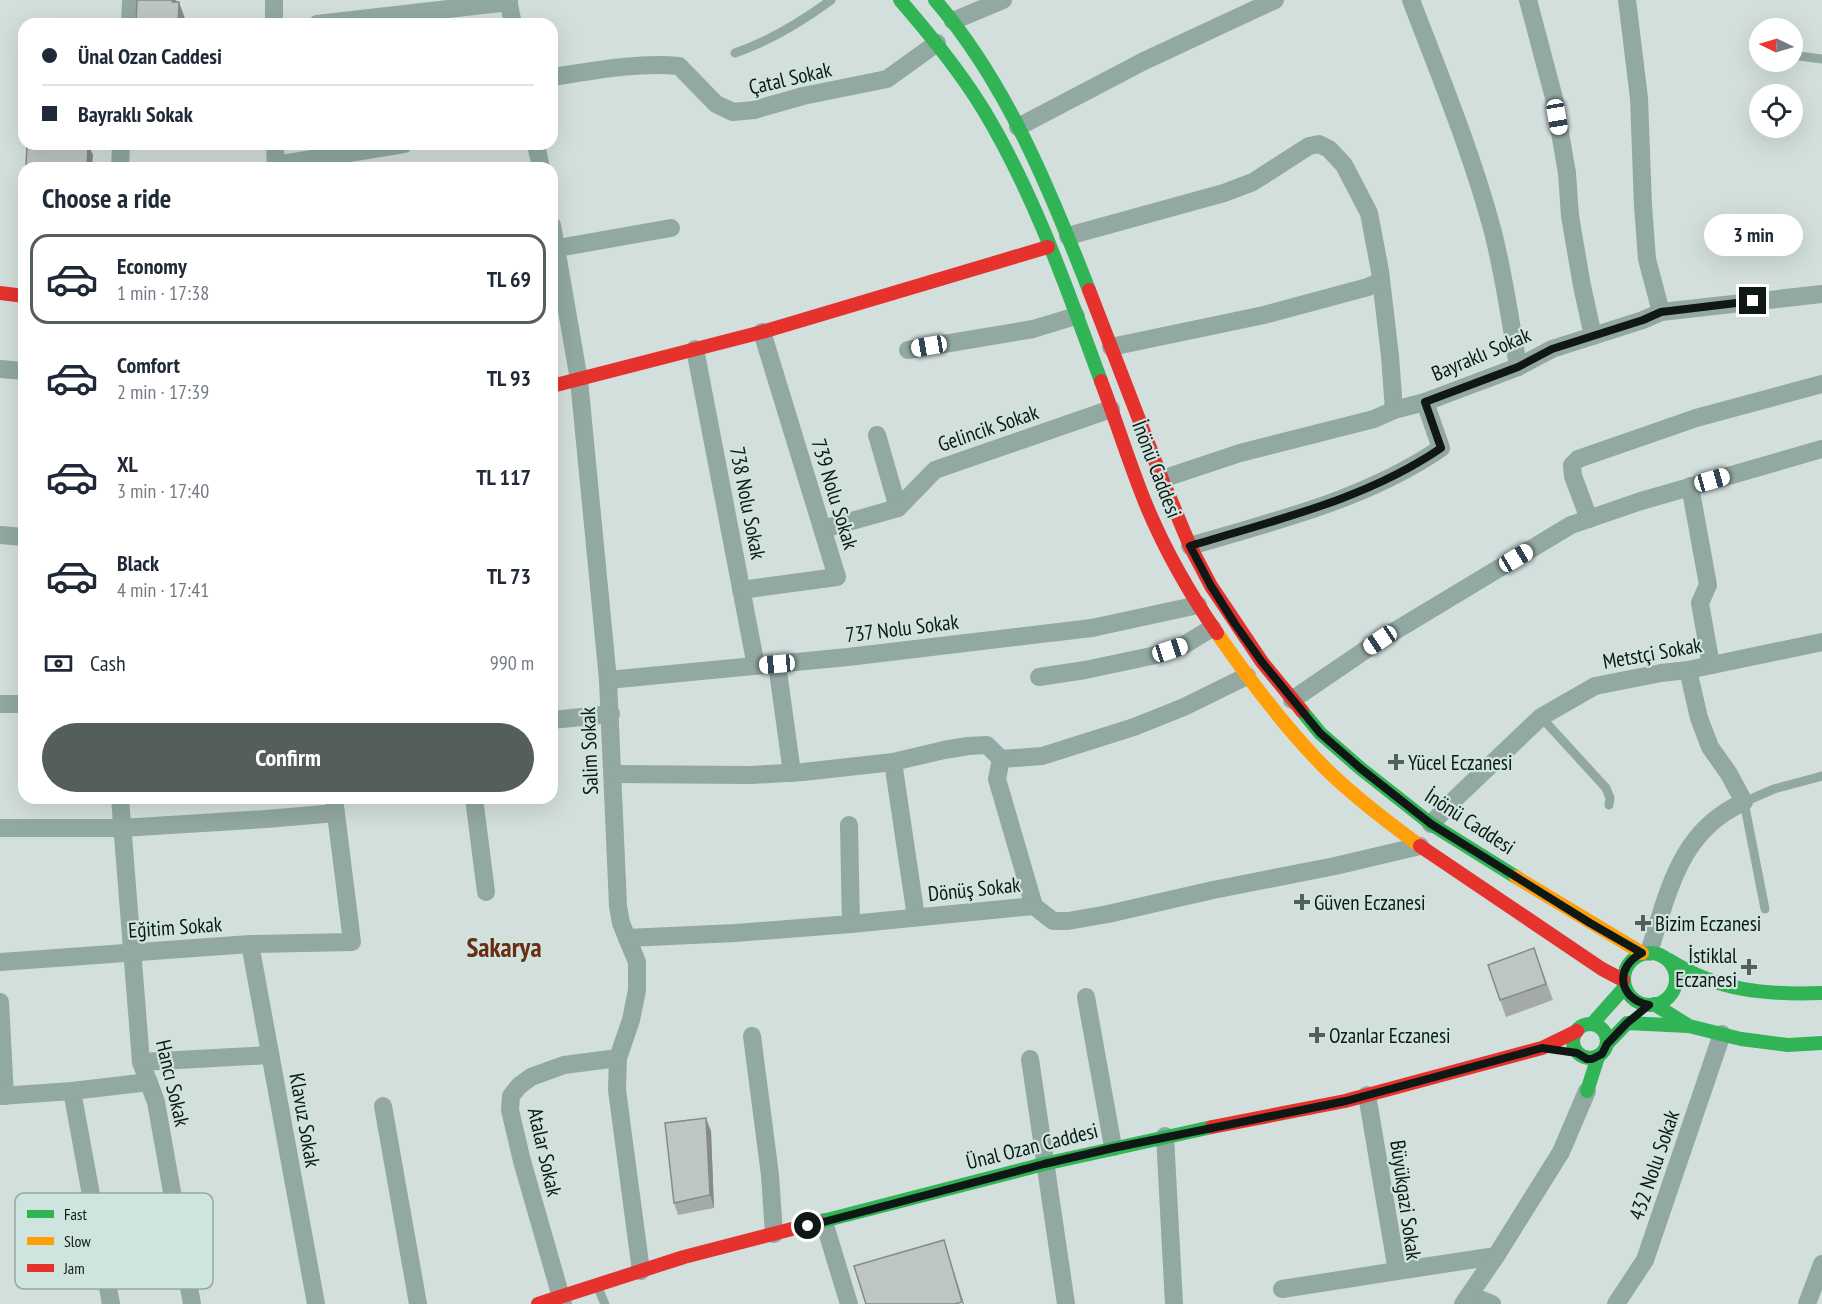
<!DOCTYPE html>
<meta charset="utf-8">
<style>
:root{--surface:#fff;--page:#f2f2f3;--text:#1f2937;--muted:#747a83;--line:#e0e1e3;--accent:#545e5b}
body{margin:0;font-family:"PT Sans Narrow",sans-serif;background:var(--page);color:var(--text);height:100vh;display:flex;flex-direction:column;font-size:22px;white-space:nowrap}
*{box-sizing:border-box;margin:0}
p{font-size:20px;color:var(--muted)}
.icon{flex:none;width:33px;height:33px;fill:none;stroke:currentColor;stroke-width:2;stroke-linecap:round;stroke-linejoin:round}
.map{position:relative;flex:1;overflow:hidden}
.details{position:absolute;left:18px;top:162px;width:540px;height:642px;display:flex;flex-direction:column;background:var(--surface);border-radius:18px;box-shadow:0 6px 24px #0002}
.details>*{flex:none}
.hud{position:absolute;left:18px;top:18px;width:540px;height:132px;border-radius:18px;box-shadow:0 6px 24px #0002;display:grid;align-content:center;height:132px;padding:0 24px;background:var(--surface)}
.needle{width:39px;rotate:275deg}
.controls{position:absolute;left:1749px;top:18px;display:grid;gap:12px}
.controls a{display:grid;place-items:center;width:54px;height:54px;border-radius:50%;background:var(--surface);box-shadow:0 6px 24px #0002;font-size:30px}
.end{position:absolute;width:27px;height:27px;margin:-14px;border:8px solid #101816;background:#fff;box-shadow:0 0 0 3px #fff}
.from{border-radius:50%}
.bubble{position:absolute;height:42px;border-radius:21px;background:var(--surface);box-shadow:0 6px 24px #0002;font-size:20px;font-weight:700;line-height:42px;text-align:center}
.car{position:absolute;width:18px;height:36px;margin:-18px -9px;border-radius:8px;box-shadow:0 0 4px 2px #0007;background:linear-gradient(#fff 24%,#345 0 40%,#fff 0 76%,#345 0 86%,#fff 0)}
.hud b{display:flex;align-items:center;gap:21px;height:57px;font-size:22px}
.hud b+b{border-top:2px solid var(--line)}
.hud i{width:15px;height:15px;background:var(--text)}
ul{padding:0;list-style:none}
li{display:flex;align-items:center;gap:18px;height:90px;margin:0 12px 9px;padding:0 12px;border:3px solid transparent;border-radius:18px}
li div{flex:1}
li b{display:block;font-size:22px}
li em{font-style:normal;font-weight:700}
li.selected{border-color:var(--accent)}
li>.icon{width:54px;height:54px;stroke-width:1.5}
h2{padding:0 24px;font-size:27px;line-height:72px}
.pay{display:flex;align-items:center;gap:15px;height:66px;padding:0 24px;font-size:22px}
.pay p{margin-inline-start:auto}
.primary-button{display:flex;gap:12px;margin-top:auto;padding:12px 24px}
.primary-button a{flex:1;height:69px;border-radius:36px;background:var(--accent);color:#fff;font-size:24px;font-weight:700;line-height:69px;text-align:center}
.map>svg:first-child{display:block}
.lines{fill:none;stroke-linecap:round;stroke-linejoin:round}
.lane{stroke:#92a8a3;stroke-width:9}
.street{stroke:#92a8a3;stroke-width:18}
.fast{stroke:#30b455;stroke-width:14}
.slow{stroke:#ff9f0a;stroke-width:14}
.jam{stroke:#e5322d;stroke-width:14}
.wall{fill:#a3aaa9}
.shaded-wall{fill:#848b89}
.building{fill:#bdc6c4;stroke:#848b89;stroke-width:1.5}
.route{stroke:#101816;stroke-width:8}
.poi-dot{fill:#545e5b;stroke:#cee4de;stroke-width:2}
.labels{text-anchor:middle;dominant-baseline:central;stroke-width:4.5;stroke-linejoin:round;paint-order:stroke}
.street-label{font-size:21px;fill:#101816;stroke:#cee4de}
.poi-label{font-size:21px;fill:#101816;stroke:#cee4de;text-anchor:start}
.district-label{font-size:27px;font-weight:bold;fill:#6c2b13;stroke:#cee4de}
.key{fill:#cee4de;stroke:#95a7a2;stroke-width:1.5}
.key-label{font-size:16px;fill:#101816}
</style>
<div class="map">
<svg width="1822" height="1304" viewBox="0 0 1822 1304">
<rect width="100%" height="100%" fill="#d3dfdc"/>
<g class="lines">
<g class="lane">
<path d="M 1756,51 L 1760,51"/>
<path d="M 735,53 C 770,41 801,22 831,0"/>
<path d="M 1792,55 L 1822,59"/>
<path d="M 1541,717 L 1606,788 L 1610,798 L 1609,805"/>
<path d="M 1765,909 L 1744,802 L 1774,789 L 1822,776"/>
<path d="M 598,1288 L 605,1304"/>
</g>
<g class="street">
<path d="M 274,0 L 274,24"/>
<path d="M 508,0 L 513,24"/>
<path d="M 1411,0 C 1440,76 1472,153 1493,232 C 1504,276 1511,322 1518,367"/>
<path d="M 1528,0 L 1554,98 L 1567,173 L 1570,216 L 1582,286 L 1593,336"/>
<path d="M 1627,0 L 1639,98 L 1643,206 L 1647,259 L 1661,312"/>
<path d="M 953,21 L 1003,0"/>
<path d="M 130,24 L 131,0"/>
<path d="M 317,24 L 509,2"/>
<path d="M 552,77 C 593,71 637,62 679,66 L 716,104 L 733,112 L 754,110 L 803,96 L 887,79 L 937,43"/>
<path d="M 1018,127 L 1144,61 L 1275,0"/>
<path d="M 275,144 L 276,168"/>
<path d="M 536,144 L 541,168"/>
<path d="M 276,165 L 404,144"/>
<path d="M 120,168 L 121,144"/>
<path d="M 552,225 L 579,380 L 608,680 L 618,906 L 621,923 L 637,962 L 637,990 L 631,1020 L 618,1058 L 617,1090 L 641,1271"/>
<path d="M 1068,236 L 1224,193 L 1253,182 L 1309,146 L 1319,144 L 1329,149 L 1344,165 L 1369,213 L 1380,271 L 1390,356 L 1394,410"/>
<path d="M 552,249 L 671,228"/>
<path d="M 1111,347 L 1264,315 L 1368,287 L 1381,281"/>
<path d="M 695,349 L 756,666"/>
<path d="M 908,350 L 1033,329 L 1076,316"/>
<path d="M 0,369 L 24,371"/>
<path d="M 877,435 L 898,508"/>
<path d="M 1162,479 L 1240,453 L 1374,419 L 1394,410 L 1425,402 L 1518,367 L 1552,349 L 1643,320 L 1661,312 L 1822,294"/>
<path d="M 1690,486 L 1708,585 L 1700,603 L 1711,665"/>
<path d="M 1589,519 L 1573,476 L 1572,465 L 1578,459 L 1696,418 L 1822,384"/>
<path d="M 823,529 L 898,508 L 935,470 L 1111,409"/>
<path d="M 0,535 L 24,537"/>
<path d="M 1190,546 C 1275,521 1367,499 1441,448 L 1425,402"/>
<path d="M 741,590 L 837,577 L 762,332"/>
<path d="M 777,664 L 792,773"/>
<path d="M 1039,677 L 1085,670 L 1156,655 L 1184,645 L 1212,628"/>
<path d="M 608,680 L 848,657 L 1092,628 L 1198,605"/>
<path d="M 1292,700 L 1380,640 L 1571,525 L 1641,501 L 1822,449"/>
<path d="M 0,704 L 24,704"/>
<path d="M 552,720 L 611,714"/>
<path d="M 1001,759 L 1042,756 L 1134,727 L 1184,707 L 1247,676"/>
<path d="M 1001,759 L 997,779 L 1034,906"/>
<path d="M 893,762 L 916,917"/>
<path d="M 613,774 L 751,775 L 803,772 L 893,762 L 944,750 L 968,746 L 987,745 L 1001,759"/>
<path d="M 120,798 L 141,1062 L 156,1102 L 192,1304"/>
<path d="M 474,798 L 486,892"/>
<path d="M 1431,824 L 1458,796 L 1541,717 L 1595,686 L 1661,673 L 1688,670 L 1822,642"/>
<path d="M 849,825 L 851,924"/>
<path d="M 0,828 L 122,828 L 266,819 L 336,813"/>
<path d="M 627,938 L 735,933 L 851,924 L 1034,906 L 1053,921 L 1068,921 L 1108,914 L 1213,890 L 1335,866 L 1420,846"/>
<path d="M 250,944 L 316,1304"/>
<path d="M 1649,952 C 1669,891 1679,831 1744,802 L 1729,774 L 1710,747 L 1699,718 L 1688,670"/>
<path d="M 0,962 L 250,944 L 352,942 L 334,798"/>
<path d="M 1086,997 L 1113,1147"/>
<path d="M 0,1002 L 5,1096"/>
<path d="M 752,1036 L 770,1175 L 774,1234"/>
<path d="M 1030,1059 L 1066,1304"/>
<path d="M 141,1062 L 270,1055"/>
<path d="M 72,1091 L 111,1304"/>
<path d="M 0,1096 L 72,1091 L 149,1082"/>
<path d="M 383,1106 L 418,1304"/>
<path d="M 1165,1136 L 1174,1304"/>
<path d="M 824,1222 L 849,1304"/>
<path d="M 1397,1271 L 1496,1256"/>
<path d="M 1282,1289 L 1397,1271 L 1367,1095"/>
<path d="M 1470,1295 L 1492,1304"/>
<path d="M 563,1304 L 522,1161 L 510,1110 L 511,1096 L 519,1086 L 531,1077 L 564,1065 L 618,1058"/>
<path d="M 1463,1304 L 1496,1256 L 1561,1152 L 1587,1091"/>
<path d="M 1616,1304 L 1645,1260 L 1722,1034"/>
<path d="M 1807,1304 L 1822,1264"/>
</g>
<g class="fast">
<path d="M 900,0 C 930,35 959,70 983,109 C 1034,193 1067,289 1101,381"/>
<path d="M 935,0 C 1006,82 1050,190 1089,290"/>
<path d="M 1302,711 L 1320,733 L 1360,768 L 1431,824 L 1516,877"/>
<circle cx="1650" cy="979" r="26"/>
<path d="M 1669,960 C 1718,991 1765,995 1822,993"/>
<path d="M 1654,1004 L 1689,1026 L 1741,1039 L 1788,1045 L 1822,1043"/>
<circle cx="1590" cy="1041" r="17"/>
<path d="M 1592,1024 L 1625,987"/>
<path d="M 1607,1044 L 1627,1023 L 1688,1026"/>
<path d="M 1587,1091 L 1598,1057"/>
<path d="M 819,1222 L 1044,1164 L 1212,1127"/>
</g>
<g class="slow">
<path d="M 1217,633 C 1250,681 1286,729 1327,770 C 1356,798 1388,822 1420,846"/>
<path d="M 1516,877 L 1642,953"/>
</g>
<g class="jam">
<path d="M 1089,290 L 1162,479 L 1190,546 L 1211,586 L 1262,662 L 1302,711"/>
<path d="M 0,293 L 24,296"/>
<path d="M 1101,381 C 1117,423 1130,466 1147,507 C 1166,552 1190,594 1217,633"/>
<path d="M 552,386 L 762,332 L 1048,247"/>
<path d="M 1420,846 L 1602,969 L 1623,980"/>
<path d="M 1212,1127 L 1345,1101 L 1542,1048 L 1577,1031"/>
<path d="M 538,1304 L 684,1257 L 819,1222"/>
</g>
</g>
<g class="wall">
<path d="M 1534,948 L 1553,1000 L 1506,1017 L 1500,1000 Z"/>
<path d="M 711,1131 L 714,1208 L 678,1215 L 674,1203 Z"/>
</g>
<g class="shaded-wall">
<path d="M 171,0 L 176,0 L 179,8 L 179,2 L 187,24 L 178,24 Z"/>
<path d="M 88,144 L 93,155 L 92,168 L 87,168 Z"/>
<path d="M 706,1118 L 711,1131 L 714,1208 L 710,1195 Z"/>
<path d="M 944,1240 L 948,1253 L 964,1304 L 963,1304 Z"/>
</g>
<g class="building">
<path d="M 137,0 L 172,0 L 172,2 L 179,2 L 178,24 L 136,24 Z"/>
<path d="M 27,144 L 88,144 L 87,168 L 26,168 Z"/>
<path d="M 1534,948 L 1546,984 L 1500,1000 L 1488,965 Z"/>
<path d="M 706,1118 L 710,1195 L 674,1203 L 665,1123 Z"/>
<path d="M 944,1240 L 962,1302 L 955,1304 L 866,1304 L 854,1266 Z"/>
</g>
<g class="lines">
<path class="route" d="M 808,1226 L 1044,1164 L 1113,1148 L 1346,1101 L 1542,1048 L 1577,1053 L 1587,1059 L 1592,1059 L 1602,1054 L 1607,1044 L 1627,1023 L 1649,1005 C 1618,999 1614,967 1642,953 L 1590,923 L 1431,824 L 1360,768 L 1320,733 L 1262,662 L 1235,624 L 1211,586 L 1190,546 C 1275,520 1367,499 1441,448 L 1425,402 L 1518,367 L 1552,349 L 1643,320 L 1661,312 L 1753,301"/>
</g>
<g class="poi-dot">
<path d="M1393 753h6v6h6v6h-6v6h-6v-6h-6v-6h6z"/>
<path d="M1299 893h6v6h6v6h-6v6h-6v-6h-6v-6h6z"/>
<path d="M1640 914h6v6h6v6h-6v6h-6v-6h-6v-6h6z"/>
<path d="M1746 958h6v6h6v6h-6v6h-6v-6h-6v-6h6z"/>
<path d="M1314 1026h6v6h6v6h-6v6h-6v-6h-6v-6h6z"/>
</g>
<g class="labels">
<g class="street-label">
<text transform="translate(790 78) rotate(-13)">Çatal Sokak</text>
<text transform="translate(1481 354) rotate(-23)">Bayraklı Sokak</text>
<text transform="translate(988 428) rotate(-19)">Gelincik Sokak</text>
<text transform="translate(1157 469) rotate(69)">İnönü Caddesi</text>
<text transform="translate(835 494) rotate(73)">739 Nolu Sokak</text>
<text transform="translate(748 503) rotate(79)">738 Nolu Sokak</text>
<text transform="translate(902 628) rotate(-7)">737 Nolu Sokak</text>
<text transform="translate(1652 653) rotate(-10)">Metstçi Sokak</text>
<text transform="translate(589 751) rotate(-92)">Salim Sokak</text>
<text transform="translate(1470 821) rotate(33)">İnönü Caddesi</text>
<text transform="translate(974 889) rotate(-6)">Dönüş Sokak</text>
<text transform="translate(175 927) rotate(-4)">Eğitim Sokak</text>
<text transform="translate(173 1083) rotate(77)">Hancı Sokak</text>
<text transform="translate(305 1120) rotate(80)">Klavuz Sokak</text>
<text transform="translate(1032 1146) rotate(-14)">Ünal Ozan Caddesi</text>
<text transform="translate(545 1152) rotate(77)">Atalar Sokak</text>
<text transform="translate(1654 1165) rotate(-71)">432 Nolu Sokak</text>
<text transform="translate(1406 1200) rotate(82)">Büyükgazi Sokak</text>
</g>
<g class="poi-label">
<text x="1408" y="762">Yücel Eczanesi</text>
<text x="1314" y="902">Güven Eczanesi</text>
<text x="1655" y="923">Bizim Eczanesi</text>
<text x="1737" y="955" text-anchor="end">İstiklal<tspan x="1737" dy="24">Eczanesi</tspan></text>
<text x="1329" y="1035">Ozanlar Eczanesi</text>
</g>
<g class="district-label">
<text x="504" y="947">Sakarya</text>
</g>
</g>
<rect x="15" y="1193" width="198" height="96" rx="9" class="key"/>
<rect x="27" y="1210" width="27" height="8" fill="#30b455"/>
<rect x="27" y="1237" width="27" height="8" fill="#ff9f0a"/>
<rect x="27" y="1264" width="27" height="8" fill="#e5322d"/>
<g class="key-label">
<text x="64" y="1220">Fast</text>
<text x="64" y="1247">Slow</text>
<text x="64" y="1274">Jam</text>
</g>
</svg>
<div class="controls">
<a><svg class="needle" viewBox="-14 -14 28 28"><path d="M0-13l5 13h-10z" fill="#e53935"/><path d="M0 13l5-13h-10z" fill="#747a83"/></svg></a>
<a><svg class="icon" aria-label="locate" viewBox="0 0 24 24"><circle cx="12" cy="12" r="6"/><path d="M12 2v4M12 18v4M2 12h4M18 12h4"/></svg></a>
</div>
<i class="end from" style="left:808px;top:1226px"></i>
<i class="end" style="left:1753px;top:301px"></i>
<div class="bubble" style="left:1704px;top:214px;width:99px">3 min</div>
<i class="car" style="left:1557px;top:117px;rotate:170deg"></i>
<i class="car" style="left:929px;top:346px;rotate:260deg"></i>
<i class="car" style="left:1712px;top:480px;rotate:74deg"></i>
<i class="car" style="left:1516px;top:558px;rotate:59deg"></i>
<i class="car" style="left:1380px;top:640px;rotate:236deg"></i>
<i class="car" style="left:1170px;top:650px;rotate:72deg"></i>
<i class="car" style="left:777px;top:664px;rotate:265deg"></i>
<div class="hud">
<b><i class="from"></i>Ünal Ozan Caddesi</b>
<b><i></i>Bayraklı Sokak</b>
</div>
<section class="details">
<h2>Choose a ride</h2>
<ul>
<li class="selected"><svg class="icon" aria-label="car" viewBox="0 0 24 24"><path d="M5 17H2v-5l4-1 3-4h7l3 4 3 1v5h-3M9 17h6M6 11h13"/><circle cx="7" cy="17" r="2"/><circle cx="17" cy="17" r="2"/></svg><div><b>Economy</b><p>1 min · 17:38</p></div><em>TL 69</em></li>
<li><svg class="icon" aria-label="car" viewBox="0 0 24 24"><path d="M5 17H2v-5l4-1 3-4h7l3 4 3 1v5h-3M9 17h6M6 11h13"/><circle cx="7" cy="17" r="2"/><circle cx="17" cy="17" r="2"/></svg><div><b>Comfort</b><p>2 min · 17:39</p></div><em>TL 93</em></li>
<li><svg class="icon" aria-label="car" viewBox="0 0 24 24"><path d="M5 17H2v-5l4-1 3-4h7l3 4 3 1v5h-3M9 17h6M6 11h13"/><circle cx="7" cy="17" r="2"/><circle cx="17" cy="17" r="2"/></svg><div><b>XL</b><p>3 min · 17:40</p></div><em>TL 117</em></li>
<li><svg class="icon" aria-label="car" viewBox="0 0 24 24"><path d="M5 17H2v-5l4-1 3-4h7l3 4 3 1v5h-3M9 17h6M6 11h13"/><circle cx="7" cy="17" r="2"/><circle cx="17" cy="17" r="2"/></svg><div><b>Black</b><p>4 min · 17:41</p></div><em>TL 73</em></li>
</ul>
<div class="pay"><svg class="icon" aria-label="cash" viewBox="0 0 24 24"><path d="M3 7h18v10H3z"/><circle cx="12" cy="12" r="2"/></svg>Cash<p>990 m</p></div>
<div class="primary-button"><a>Confirm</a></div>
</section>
</div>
